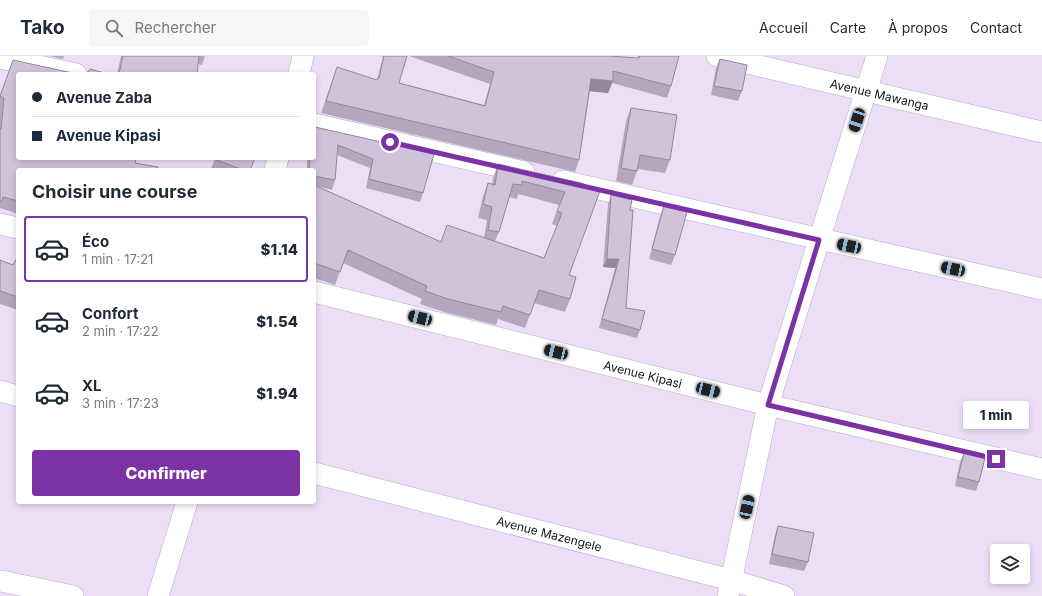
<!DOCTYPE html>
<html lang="fr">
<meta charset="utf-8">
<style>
:root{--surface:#fff;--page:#f6f6f7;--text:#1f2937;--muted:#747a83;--line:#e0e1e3;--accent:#7c32a4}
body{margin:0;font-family:Inter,sans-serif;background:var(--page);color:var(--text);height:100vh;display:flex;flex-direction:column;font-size:15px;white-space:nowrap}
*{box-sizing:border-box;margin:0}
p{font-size:13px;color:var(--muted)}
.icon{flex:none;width:22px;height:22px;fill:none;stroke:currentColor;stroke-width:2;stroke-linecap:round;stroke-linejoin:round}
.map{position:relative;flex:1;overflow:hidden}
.side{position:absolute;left:16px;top:112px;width:300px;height:336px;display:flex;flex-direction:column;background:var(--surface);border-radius:4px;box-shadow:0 2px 6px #0003}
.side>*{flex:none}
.banner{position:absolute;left:16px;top:16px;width:300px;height:88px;border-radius:4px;box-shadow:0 2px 6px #0003;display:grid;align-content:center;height:88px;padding:0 16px;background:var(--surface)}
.buttons{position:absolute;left:990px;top:488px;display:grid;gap:8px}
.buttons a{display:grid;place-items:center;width:40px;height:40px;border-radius:4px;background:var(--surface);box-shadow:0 2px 6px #0003;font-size:20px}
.end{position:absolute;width:18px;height:18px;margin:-9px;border:5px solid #7c32a4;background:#fff;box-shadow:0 0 0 2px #fff}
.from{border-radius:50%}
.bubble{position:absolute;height:28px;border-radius:4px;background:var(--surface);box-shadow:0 2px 6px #0003;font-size:13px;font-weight:800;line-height:28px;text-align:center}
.car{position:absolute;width:12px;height:24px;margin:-12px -6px;border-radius:5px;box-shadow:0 0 3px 1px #0007;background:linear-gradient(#222 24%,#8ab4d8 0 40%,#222 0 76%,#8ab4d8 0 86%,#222 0)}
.banner b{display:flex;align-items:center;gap:14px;height:38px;font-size:15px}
.banner b+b{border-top:1px solid var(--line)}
.banner i{width:10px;height:10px;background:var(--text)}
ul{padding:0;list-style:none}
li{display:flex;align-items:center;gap:12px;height:66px;margin:0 8px 6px;padding:0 8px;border:2px solid transparent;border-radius:4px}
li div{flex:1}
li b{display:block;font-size:15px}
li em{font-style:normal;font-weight:800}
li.selected{border-color:var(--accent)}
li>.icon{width:36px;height:36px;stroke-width:1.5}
h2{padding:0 16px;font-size:18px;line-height:48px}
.action{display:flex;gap:8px;margin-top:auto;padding:8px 16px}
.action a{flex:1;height:46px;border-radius:4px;background:var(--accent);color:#fff;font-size:16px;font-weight:800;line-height:46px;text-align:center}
header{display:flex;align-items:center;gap:24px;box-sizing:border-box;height:56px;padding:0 20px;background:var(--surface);border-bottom:1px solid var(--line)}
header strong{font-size:19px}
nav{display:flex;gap:22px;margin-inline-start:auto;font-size:14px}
.search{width:280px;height:36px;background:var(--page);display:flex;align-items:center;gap:10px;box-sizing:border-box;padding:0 14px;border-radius:4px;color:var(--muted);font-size:15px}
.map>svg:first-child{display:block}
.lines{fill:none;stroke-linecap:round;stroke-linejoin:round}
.street-casing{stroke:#b9aac4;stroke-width:22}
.street{stroke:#fff;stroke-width:21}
.wall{fill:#b4a7bd;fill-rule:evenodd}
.shaded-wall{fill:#92889a}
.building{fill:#d1c2dc;stroke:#92889a}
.route{stroke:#7c32a4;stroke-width:5}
.labels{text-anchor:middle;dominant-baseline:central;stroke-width:3;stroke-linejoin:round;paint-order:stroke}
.street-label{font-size:12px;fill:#18131c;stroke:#fff}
</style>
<header>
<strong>Tako</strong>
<div class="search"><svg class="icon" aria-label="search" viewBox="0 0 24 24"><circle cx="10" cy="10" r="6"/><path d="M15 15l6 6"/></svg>Rechercher</div>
<nav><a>Accueil</a><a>Carte</a><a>À propos</a><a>Contact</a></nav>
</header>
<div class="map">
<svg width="1042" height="540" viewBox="0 0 1042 540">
<rect width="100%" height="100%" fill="#eddef8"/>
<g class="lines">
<defs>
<g id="street">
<path id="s1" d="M 717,0 L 1042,76"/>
<path d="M 0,2 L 76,18"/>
<path d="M 299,18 L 303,0"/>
<path d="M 314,68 L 524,116"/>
<path d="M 275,114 L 278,102"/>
<path d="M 563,125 L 1042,233"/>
<path d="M 0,168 L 18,172"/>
<path id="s2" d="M 314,236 L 768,349 L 1042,413"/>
<path d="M 0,335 L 18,340"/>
<path id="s3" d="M 314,417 L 731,524 L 784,540"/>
<path d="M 1,525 L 73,540"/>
<path d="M 158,540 L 187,446"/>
<path d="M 728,540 L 768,349 L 819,184 L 877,0"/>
</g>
</defs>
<use href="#street" class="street-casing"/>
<use href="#street" class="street"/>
</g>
<g class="wall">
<path d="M 49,0 L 64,0 L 63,3 Z"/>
<path d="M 121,0 L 205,0 L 202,9 L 198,8 L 197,18 L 117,18 Z"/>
<path d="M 380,0 L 407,0 L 399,27 L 484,49 L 490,28 L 409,0 L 608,0 L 638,2 L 638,0 L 679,0 L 671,30 L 667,42 L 612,27 L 608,37 L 590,35 L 579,104 L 575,116 L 321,57 L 337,11 L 377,24 L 383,1 Z"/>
<path d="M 720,3 L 742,35 L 738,45 L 711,39 L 716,12 Z"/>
<path d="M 13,4 L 18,18 L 18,102 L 135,107 L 18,114 L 18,158 L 0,152 L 0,41 Z"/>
<path d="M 631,52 L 670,104 L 665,117 L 638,113 L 632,129 L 616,125 L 626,65 Z"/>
<path d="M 314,73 L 434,98 L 423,137 L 420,146 L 366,132 L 370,112 L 337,99 L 335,124 L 332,134 L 316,130 L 441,186 L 447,169 L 484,182 L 487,164 L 478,162 L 483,140 L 488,127 L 492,128 L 493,122 L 498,108 L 581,127 L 569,219 L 570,243 L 565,256 L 534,247 L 525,272 L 498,263 L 496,269 L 444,256 L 420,248 L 422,243 L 343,207 L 335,229 L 314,222 L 314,114 L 307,114 L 307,102 L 314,102 ZM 518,138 L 559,149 L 552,168 L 557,170 L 544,202 L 495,185 L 499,176 L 509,141 L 517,143 Z"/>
<path d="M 215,102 L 250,114 L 214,114 L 211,113 Z"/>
<path d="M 611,139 L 630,154 L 626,252 L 640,274 L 637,282 L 599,272 L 615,212 L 603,211 L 608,148 Z"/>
<path d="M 664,150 L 675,199 L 671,209 L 649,203 L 660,160 Z"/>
<path d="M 18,200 L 18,254 L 0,248 L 0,204 L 13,209 Z"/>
<path d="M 964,397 L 979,426 L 976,435 L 955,430 L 960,406 Z"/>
<path d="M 778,470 L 808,506 L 804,515 L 769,508 L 775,479 Z"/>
</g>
<g class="shaded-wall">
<path d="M 591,23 L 613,25 L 608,37 L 587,35 Z"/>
<path d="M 607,203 L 619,203 L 615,212 L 603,211 Z"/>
</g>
<g class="building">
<path d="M 123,0 L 199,0 L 197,18 L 119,18 Z"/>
<path d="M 384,0 L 407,0 L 399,27 L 485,50 L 494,16 L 448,0 L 608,0 L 639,2 L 639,0 L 679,0 L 671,30 L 613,15 L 613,25 L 591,23 L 579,104 L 326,45 L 337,11 L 377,24 L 378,21 L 379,22 Z"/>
<path d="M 720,3 L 747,9 L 742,35 L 714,30 Z"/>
<path d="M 13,4 L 77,18 L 18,18 L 18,102 L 129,102 L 136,103 L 135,107 L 158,111 L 157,114 L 18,114 L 18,145 L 3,141 L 2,145 L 0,145 L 0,73 L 1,73 L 4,42 L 0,40 Z"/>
<path d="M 90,13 L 108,18 L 80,18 L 84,18 L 89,15 Z"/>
<path d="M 631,52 L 677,59 L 670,104 L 640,99 L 637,115 L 621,112 Z"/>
<path d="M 315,71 L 434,98 L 423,137 L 369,123 L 373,103 L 338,89 L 335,124 L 314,120 L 314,114 L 309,114 L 310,102 L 314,102 L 314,73 Z"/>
<path d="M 215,102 L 255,102 L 250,114 L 243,114 L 214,103 Z"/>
<path d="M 498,108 L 581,127 L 600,135 L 569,219 L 576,221 L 570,243 L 539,234 L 530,259 L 503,250 L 501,256 L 448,243 L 425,235 L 427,230 L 348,194 L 340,216 L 314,207 L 314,129 L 441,186 L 447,169 L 544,202 L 562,157 L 557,155 L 565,136 L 522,125 L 522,129 L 513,128 L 499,176 L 488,174 L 492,151 L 483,148 L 488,127 L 495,129 Z"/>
<path d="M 611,139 L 632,144 L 630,154 L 633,154 L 626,252 L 645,255 L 640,274 L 602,263 L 619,203 L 607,203 Z"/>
<path d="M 664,150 L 687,156 L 675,199 L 652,193 Z"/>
<path d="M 18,200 L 18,241 L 0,235 L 0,204 L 13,209 Z"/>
<path d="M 964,397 L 985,402 L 979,426 L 958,421 Z"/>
<path d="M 778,470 L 814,477 L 808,506 L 772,498 Z"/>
</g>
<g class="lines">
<path class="route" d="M 390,86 L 819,184 L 768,349 L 996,403"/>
</g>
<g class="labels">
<g class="street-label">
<text stroke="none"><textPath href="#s1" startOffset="167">Avenue Mawanga</textPath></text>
<text stroke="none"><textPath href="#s2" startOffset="339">Avenue Kipasi</textPath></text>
<text stroke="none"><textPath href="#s3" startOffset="243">Avenue Mazengele</textPath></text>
</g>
</g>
</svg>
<div class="buttons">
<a><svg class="icon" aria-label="layers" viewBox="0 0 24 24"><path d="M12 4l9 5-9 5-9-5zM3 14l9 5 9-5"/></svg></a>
</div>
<i class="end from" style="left:390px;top:86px"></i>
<i class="end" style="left:996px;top:403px"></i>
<div class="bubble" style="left:963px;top:345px;width:66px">1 min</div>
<i class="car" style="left:857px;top:64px;rotate:198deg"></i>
<i class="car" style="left:849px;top:190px;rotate:282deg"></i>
<i class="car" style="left:953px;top:213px;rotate:282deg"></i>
<i class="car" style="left:420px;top:262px;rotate:284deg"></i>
<i class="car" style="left:556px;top:296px;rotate:284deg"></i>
<i class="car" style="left:708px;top:334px;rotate:104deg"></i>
<i class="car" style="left:747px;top:451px;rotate:12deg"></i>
<div class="banner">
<b><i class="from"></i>Avenue Zaba</b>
<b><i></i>Avenue Kipasi</b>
</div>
<section class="side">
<h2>Choisir une course</h2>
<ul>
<li class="selected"><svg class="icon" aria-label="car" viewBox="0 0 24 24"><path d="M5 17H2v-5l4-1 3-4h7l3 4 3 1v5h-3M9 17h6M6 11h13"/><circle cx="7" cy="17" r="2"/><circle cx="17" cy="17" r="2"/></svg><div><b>Éco</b><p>1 min · 17:21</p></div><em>$1.14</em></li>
<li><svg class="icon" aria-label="car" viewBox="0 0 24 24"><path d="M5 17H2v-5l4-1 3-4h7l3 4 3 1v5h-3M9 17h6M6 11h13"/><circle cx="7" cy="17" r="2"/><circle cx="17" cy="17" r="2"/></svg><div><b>Confort</b><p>2 min · 17:22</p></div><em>$1.54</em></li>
<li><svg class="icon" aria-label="car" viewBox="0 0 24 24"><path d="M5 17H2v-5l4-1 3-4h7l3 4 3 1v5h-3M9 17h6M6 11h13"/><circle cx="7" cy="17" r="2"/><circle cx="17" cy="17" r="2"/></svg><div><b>XL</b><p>3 min · 17:23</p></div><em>$1.94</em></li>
</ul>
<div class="action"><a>Confirmer</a></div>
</section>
</div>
